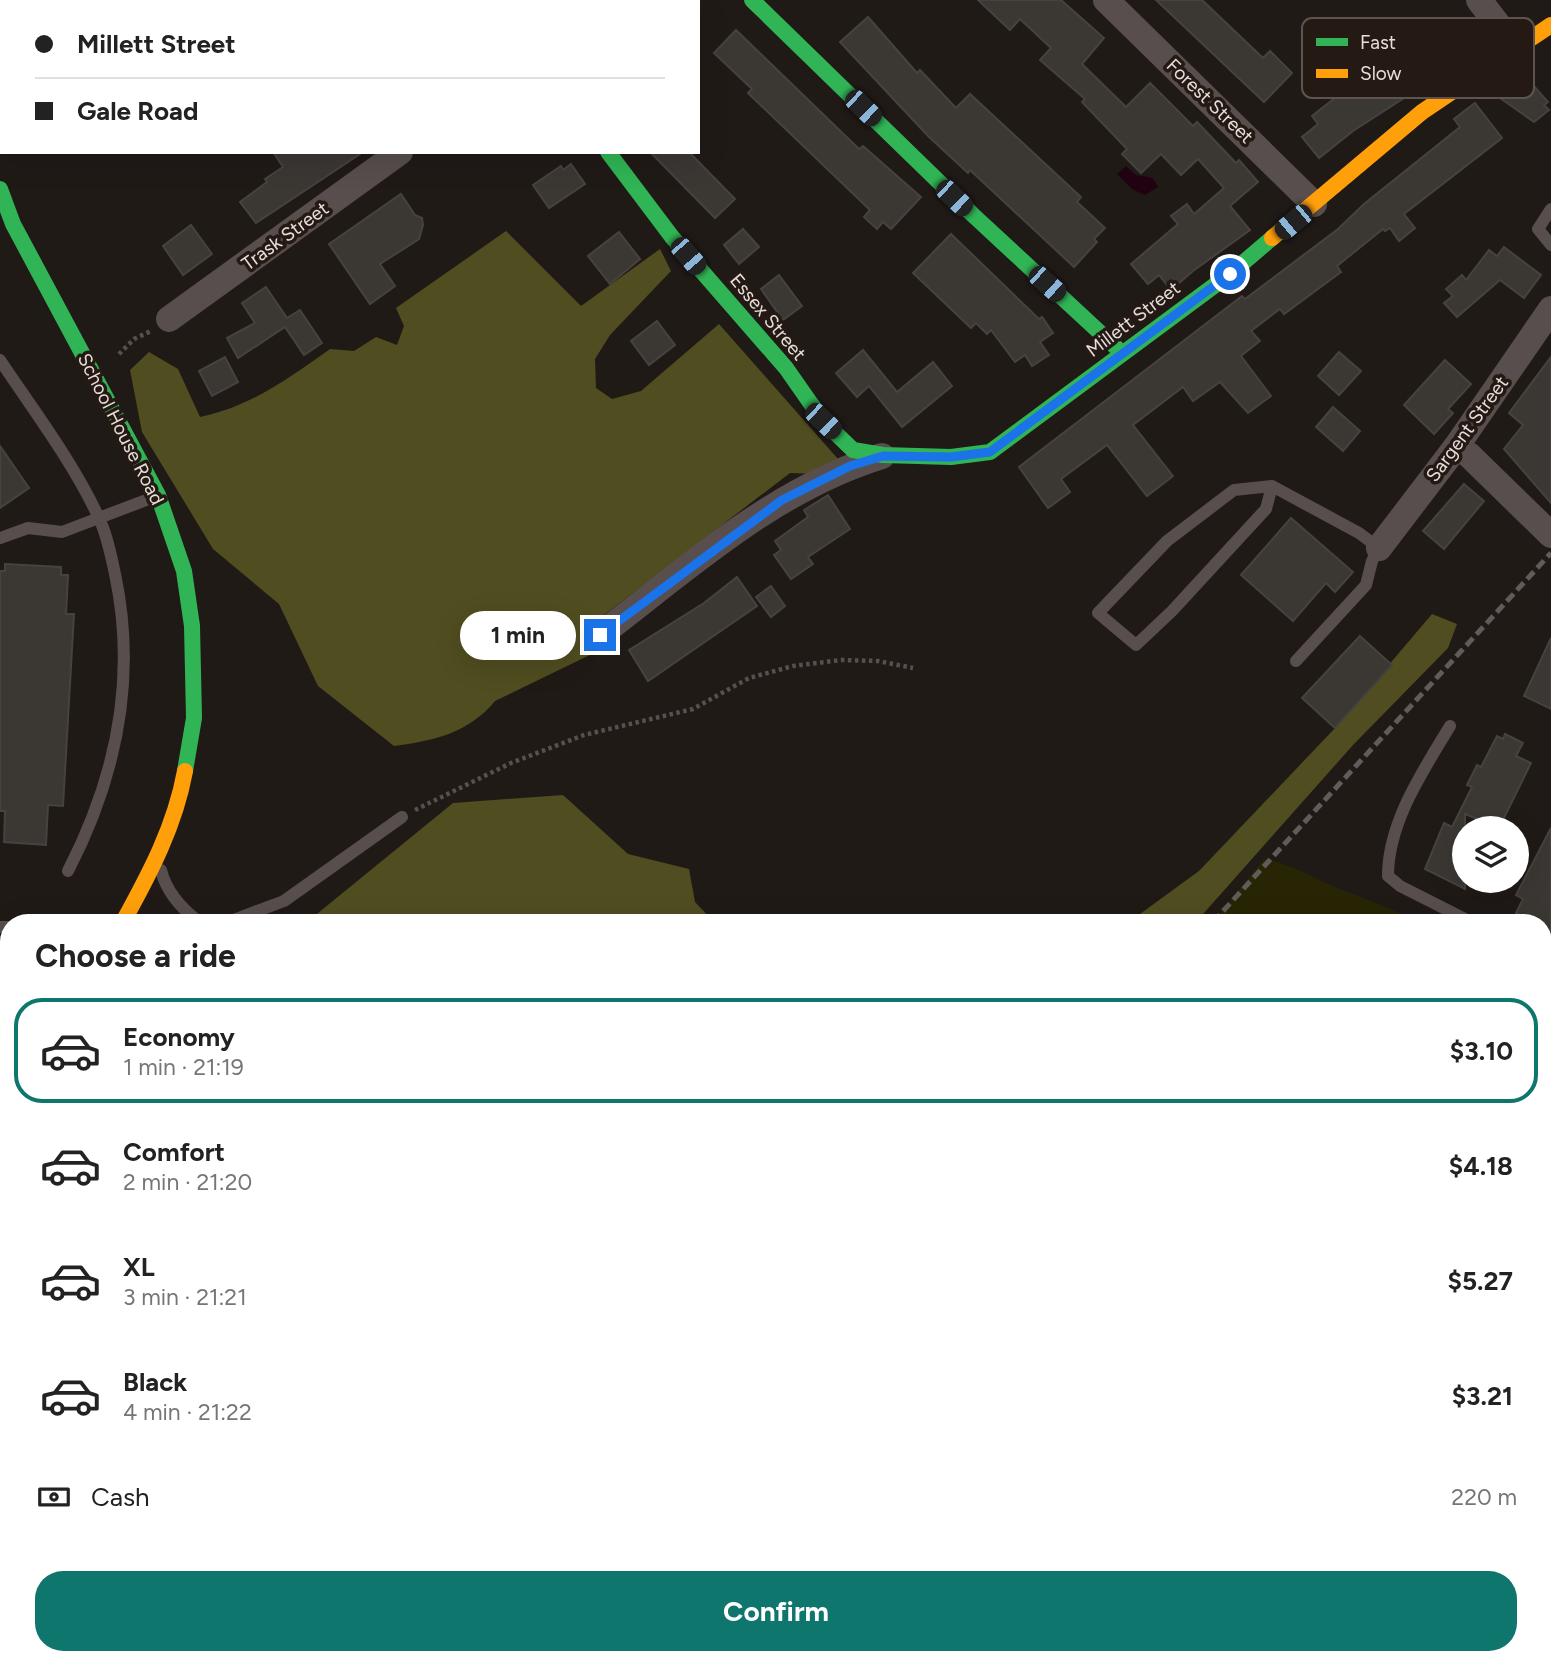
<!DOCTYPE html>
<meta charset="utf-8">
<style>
:root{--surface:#fff;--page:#f6f6f6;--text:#222;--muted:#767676;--line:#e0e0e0;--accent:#0f766e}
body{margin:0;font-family:Figtree,sans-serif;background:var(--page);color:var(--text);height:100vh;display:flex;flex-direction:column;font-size:26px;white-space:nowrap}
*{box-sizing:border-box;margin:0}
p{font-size:23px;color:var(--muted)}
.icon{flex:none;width:38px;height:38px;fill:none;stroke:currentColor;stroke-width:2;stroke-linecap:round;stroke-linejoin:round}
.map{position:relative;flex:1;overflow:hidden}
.side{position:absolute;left:0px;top:914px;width:1552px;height:751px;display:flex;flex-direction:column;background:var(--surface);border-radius:28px 28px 0 0;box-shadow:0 7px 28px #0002}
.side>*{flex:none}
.banner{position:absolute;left:0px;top:0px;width:700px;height:154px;box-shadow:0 7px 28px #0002;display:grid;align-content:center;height:154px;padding:0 35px;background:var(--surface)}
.tools{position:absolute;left:1452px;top:816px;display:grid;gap:14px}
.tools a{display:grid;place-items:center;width:77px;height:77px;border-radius:50%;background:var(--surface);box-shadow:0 7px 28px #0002;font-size:35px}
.end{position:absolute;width:32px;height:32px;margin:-16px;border:9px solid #1a73e8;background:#fff;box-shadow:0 0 0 4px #fff}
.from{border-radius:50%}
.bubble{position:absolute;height:49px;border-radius:24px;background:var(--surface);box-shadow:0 7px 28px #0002;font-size:23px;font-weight:700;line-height:49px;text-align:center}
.car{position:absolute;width:21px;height:42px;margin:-21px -10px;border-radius:9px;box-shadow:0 0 5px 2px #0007;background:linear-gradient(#222 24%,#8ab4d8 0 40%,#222 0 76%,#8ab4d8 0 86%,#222 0)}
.banner b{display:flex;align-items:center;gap:24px;height:66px;font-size:26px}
.banner b+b{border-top:2px solid var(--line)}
.banner i{width:18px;height:18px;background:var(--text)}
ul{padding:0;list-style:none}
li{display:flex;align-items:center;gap:21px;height:105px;margin:0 14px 10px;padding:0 21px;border:4px solid transparent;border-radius:28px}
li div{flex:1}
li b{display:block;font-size:26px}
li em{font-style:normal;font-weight:700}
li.current{border-color:var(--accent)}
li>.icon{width:63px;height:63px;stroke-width:1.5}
h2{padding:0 35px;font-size:32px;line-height:84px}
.pay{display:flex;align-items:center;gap:18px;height:77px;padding:0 35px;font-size:26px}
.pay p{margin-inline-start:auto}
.action{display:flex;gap:14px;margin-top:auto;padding:14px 35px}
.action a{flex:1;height:80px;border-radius:28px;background:var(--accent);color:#fff;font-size:28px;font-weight:700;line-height:80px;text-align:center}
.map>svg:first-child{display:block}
.green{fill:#282505}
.forest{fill:#504d20}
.water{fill:#200212}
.building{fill:#3b3733;stroke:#47423f;stroke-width:2}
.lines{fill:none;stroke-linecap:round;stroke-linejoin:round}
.path{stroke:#56504f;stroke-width:4.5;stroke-dasharray:3.5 3.5;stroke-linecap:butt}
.lane{stroke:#574e4d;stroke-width:12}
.street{stroke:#574e4d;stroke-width:26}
.fast{stroke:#30b455;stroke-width:16}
.slow{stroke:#ff9f0a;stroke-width:16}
.rail{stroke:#615b59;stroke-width:5;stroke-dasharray:10 5;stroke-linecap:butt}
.route{stroke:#1a73e8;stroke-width:9}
.labels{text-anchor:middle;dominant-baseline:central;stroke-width:7;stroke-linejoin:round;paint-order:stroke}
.street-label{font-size:19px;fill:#e6deda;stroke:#241913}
.key{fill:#241913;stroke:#5e544f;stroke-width:2}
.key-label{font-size:19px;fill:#e6deda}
</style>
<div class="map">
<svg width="1551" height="1663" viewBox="0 0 1551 1663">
<rect width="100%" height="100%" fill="#201a17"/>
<g class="green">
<path d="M 1264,859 C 1292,864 1315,879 1340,889 C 1366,900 1391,907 1415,922 L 1213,922 Z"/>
<path d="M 1544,1212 L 1551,1213 L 1551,1315 L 1544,1309 Z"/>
</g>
<g class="forest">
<path d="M 506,231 L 581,306 L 660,249 L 671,271 L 610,335 L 595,359 L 596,388 L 612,399 L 641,391 L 719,324 L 838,459 L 817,474 L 790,473 L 587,628 L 600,650 L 495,701 C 469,733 433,741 394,746 L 318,686 L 279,604 L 213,549 L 142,432 L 130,370 L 149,352 L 178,369 L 200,417 C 250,407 289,378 330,349 L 354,351 L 376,337 L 397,345 L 404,326 L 396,308 Z"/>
<path d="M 1432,614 L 1457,624 L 1448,648 L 1353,745 L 1196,922 L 1129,922 L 1199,871 L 1337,726 Z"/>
<path d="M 563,795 L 628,854 L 689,869 L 695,902 L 714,922 L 307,922 L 453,803 Z"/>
<path d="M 9,1240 L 9,1619 L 0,1602 L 0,1254 Z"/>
<path d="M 39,1656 L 304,1656 L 301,1663 L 46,1663 Z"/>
<path d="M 444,1656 L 525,1656 L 518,1663 L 440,1663 Z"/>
</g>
<path class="water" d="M 1126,166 L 1136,175 C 1147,178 1153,174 1158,187 L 1145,195 L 1132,189 L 1117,174 Z"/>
<g class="building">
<path d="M 978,0 L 1061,0 L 1104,38 L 1082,64 L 1126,107 L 1150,83 L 1193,126 L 1197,122 L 1236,163 L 1239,160 L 1258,182 L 1230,206 L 1250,230 L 1193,271 L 1171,290 L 1159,275 L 1148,284 L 1131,264 L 1178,224 L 1171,216 L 1187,204 L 1194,214 L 1224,188 L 1198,159 L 1181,175 L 1161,154 L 1141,173 L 1122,154 L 1127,149 L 1082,102 L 1085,99 L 1040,60 L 1051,48 L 1020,19 L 1010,30 Z"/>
<path d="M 1156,0 L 1202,0 L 1263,58 L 1270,51 L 1292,73 L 1264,102 Z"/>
<path d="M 868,17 L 917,73 L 920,70 L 956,108 L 970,94 L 1081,197 L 1077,202 L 1105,228 L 1094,239 L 1097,242 L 1074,267 L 970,170 L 968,173 L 929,137 L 840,42 Z"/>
<path d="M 736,30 L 859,149 L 863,146 L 921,197 L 891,229 L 883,222 L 877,229 L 864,217 L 870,210 L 748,93 L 752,89 L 714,53 Z"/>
<path d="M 1395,48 L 1421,87 L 1353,131 L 1319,158 L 1302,137 L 1318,124 L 1312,116 L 1340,94 L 1337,89 L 1374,66 L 1372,63 Z"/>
<path d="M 1526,77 L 1548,102 L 1544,105 L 1549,110 L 1534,122 L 1500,98 Z"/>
<path d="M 1475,103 L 1502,138 L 1404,214 L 1415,228 L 1399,241 L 1390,228 L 1385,231 L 1383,229 L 1337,266 L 1341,272 L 1284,314 L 1280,309 L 1251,331 L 1260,341 L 1241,356 L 1271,396 L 1248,413 L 1220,382 L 1193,401 L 1183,387 L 1133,425 L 1173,476 L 1147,496 L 1107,445 L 1061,479 L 1070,492 L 1048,508 L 1019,467 L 1242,296 L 1245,299 L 1338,229 L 1364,204 L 1460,127 L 1454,119 Z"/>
<path d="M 273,152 L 363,152 L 256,223 L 240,202 L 267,182 L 265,179 L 283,167 Z"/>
<path d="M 650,152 L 689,152 L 735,199 L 715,218 Z"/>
<path d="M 571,164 L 585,184 L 549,208 L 533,185 L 561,166 L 563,170 Z"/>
<path d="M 401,194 L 415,215 L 422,218 L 423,225 L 419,239 L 380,264 L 395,286 L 370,304 L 329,244 Z"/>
<path d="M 191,225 L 212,254 L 183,275 L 163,246 Z"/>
<path d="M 743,229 L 759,247 L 739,264 L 724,245 Z"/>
<path d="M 619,232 L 640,259 L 610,284 L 588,256 Z"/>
<path d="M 951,234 L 1039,319 L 1042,317 L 1053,333 L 1040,342 L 1049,355 L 1032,366 L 1025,355 L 1015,362 L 991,330 L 987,334 L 976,323 L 971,328 L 913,273 Z"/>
<path d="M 1504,247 L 1541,275 L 1524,298 L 1500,280 L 1457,317 L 1444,303 L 1453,296 L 1446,289 L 1462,275 L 1466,280 L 1489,250 L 1497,256 Z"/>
<path d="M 779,275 L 802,306 L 783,320 L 761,289 Z"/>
<path d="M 266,287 L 287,318 L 300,310 L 322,343 L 304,355 L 285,327 L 238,358 L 227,338 L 255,323 L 242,303 Z"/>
<path d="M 657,321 L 675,345 L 649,365 L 631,341 Z"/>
<path d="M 863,350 L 897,392 L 933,362 L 952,386 L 902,427 L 869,386 L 857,397 L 836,373 Z"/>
<path d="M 1339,352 L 1361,371 L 1339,395 L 1318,376 Z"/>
<path d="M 225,357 L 238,382 L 212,396 L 199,371 Z"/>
<path d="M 1551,357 L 1551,503 L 1504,449 L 1523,425 L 1509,413 Z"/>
<path d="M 1445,360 L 1471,384 L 1448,409 L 1453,413 L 1434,434 L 1404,405 Z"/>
<path d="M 1333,407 L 1360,431 L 1343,451 L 1316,427 Z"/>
<path d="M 0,446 L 29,488 L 0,508 Z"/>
<path d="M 1464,484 L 1484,501 L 1444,549 L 1423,531 Z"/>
<path d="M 828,495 L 850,529 L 808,557 L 813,564 L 791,579 L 774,555 L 781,550 L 775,541 L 808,517 L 804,510 Z"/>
<path d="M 1291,518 L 1353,572 L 1335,592 L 1326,583 L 1293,621 L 1241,575 Z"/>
<path d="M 5,564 L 61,567 L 61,575 L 68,575 L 66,614 L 74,614 L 63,806 L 48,805 L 46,845 L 4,842 L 5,811 L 0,811 L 0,571 L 5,571 Z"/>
<path d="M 737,577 L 757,606 L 648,681 L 629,650 L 704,603 Z"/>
<path d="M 771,586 L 785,606 L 771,617 L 756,597 Z"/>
<path d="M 1360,636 L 1392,665 L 1335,728 L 1302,698 Z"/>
<path d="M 1551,638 L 1551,709 L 1524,696 Z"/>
<path d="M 1505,734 L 1523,743 L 1516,756 L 1531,763 L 1499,828 L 1465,814 L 1465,889 L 1425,869 L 1444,823 L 1452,827 L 1472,787 L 1467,785 L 1477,765 L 1481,767 L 1497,736 L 1503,739 Z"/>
<path d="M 1551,828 L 1551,931 L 1544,927 L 1544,922 L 1534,922 L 1516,913 L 1523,899 L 1516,895 Z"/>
</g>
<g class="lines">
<g class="path">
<path d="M 119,354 L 134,339 L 151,331"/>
<path d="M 415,810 L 511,763 L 584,735 L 693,709 L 749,678 L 793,666 L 841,660 L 878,661 L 913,668"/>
<path d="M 267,1656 L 287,1663"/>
</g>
<g class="lane">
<path d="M 1551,209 L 1538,229 L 1551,245"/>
<path d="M 0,360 C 34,411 73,462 99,518 C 107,535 111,555 115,574 C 137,677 116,778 68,871"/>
<path d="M 1272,486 L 1266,509 L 1172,611 L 1136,645 L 1098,613 L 1167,541 L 1234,490 L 1272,486 L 1359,533 L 1379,548 L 1372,561 L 1366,585 L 1296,661"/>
<path d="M 0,538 L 28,528 L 62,532 L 154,497"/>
<path d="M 1450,726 C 1423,771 1388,822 1388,876 L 1400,886 L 1471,922"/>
<path d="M 161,870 C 166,891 182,909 199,922"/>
<path d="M 228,922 L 284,901 L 402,817"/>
<path d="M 0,927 L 9,927"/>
<path d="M 1544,959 L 1551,963"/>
<path d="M 1544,1414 L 1551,1417"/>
<path d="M 1544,1536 L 1551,1518"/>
<path d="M 348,1656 L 356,1663"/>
<path d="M 1489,1663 L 1492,1656"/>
</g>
<g class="street">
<path d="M 601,0 L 602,2"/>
<path d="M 1106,0 L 1314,204"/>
<path d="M 1479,0 L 1516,48"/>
<path d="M 178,2 L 181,0"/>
<path d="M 623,2 L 625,0"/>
<path d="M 169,319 L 400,152"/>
<path d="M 1456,447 L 1469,455 L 1551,535"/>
<path d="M 1379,548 L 1456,447 L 1551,309"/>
<path d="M 600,635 C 688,568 774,489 882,456"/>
<path d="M 1544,1080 L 1551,1064"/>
<path d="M 0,1125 L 9,1111"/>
<path d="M 845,1656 L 862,1663"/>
<path d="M 1445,1656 L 1462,1663"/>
<path d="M 740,1663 L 743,1656"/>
<path d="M 1409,1663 L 1412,1656"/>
</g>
<g class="fast">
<path d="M 752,0 L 973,215 L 1122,353"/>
<path d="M 608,152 L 672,237 L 786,368 L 823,421 L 853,450 L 883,455 L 951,457 L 990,452 L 1230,274 L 1272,238"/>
<path d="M 0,189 L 13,224 L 158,495 L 184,571 L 192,626 L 194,718 L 185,771"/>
</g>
<g class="slow">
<path d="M 1272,238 L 1422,112 L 1551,25"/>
<path d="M 123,922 C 150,873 175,826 185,771"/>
</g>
<g class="rail">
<path d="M 1213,922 L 1551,553"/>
<path d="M 535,1663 L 542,1656"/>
</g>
</g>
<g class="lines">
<path class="route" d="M 600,635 L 782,500 L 850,466 L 883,456 L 951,457 L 990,452 L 1230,274"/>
</g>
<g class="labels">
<g class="street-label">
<text transform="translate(1210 101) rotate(44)">Forest Street</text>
<text transform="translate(285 236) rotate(-36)">Trask Street</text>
<text transform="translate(768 317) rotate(50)">Essex Street</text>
<text transform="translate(1133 319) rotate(-37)">Millett Street</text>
<text transform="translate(121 429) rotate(63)">School House Road</text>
<text transform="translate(1467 429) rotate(-54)">Sargent Street</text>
</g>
</g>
<rect x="1302" y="18" width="232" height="80" rx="10" class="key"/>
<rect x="1316" y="38" width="32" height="8" fill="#30b455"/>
<rect x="1316" y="69" width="32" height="9" fill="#ff9f0a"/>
<g class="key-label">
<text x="1360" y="49">Fast</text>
<text x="1360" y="80">Slow</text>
</g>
</svg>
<div class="tools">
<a><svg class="icon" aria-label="layers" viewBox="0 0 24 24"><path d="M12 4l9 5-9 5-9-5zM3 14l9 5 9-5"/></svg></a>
</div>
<i class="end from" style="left:1230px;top:274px"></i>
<i class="end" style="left:600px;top:635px"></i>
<div class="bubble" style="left:460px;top:611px;width:116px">1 min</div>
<i class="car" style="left:863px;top:108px;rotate:134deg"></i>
<i class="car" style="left:954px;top:198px;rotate:134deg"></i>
<i class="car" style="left:1293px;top:222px;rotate:230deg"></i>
<i class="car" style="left:688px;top:256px;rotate:139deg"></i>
<i class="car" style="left:1047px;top:284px;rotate:132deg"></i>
<i class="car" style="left:823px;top:421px;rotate:134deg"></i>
<div class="banner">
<b><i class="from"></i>Millett Street</b>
<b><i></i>Gale Road</b>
</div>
<section class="side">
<h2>Choose a ride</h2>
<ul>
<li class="current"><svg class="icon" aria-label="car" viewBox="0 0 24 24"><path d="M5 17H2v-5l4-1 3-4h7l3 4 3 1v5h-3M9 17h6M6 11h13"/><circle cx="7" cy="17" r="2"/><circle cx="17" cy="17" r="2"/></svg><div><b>Economy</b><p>1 min · 21:19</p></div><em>$3.10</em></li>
<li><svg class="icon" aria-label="car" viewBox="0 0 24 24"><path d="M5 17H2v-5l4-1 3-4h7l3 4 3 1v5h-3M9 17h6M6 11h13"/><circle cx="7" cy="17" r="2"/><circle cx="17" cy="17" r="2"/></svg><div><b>Comfort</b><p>2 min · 21:20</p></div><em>$4.18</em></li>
<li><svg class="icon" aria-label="car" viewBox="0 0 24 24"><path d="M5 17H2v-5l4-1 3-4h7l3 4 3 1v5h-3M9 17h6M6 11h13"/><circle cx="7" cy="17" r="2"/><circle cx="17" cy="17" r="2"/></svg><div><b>XL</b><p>3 min · 21:21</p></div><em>$5.27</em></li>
<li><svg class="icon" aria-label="car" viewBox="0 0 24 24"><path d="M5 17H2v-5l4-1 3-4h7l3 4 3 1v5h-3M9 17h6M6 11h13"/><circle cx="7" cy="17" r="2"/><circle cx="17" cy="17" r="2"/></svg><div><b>Black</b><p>4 min · 21:22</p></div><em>$3.21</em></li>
</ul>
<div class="pay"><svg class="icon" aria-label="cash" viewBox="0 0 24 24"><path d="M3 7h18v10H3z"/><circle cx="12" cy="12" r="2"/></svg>Cash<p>220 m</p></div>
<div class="action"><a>Confirm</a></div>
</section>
</div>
